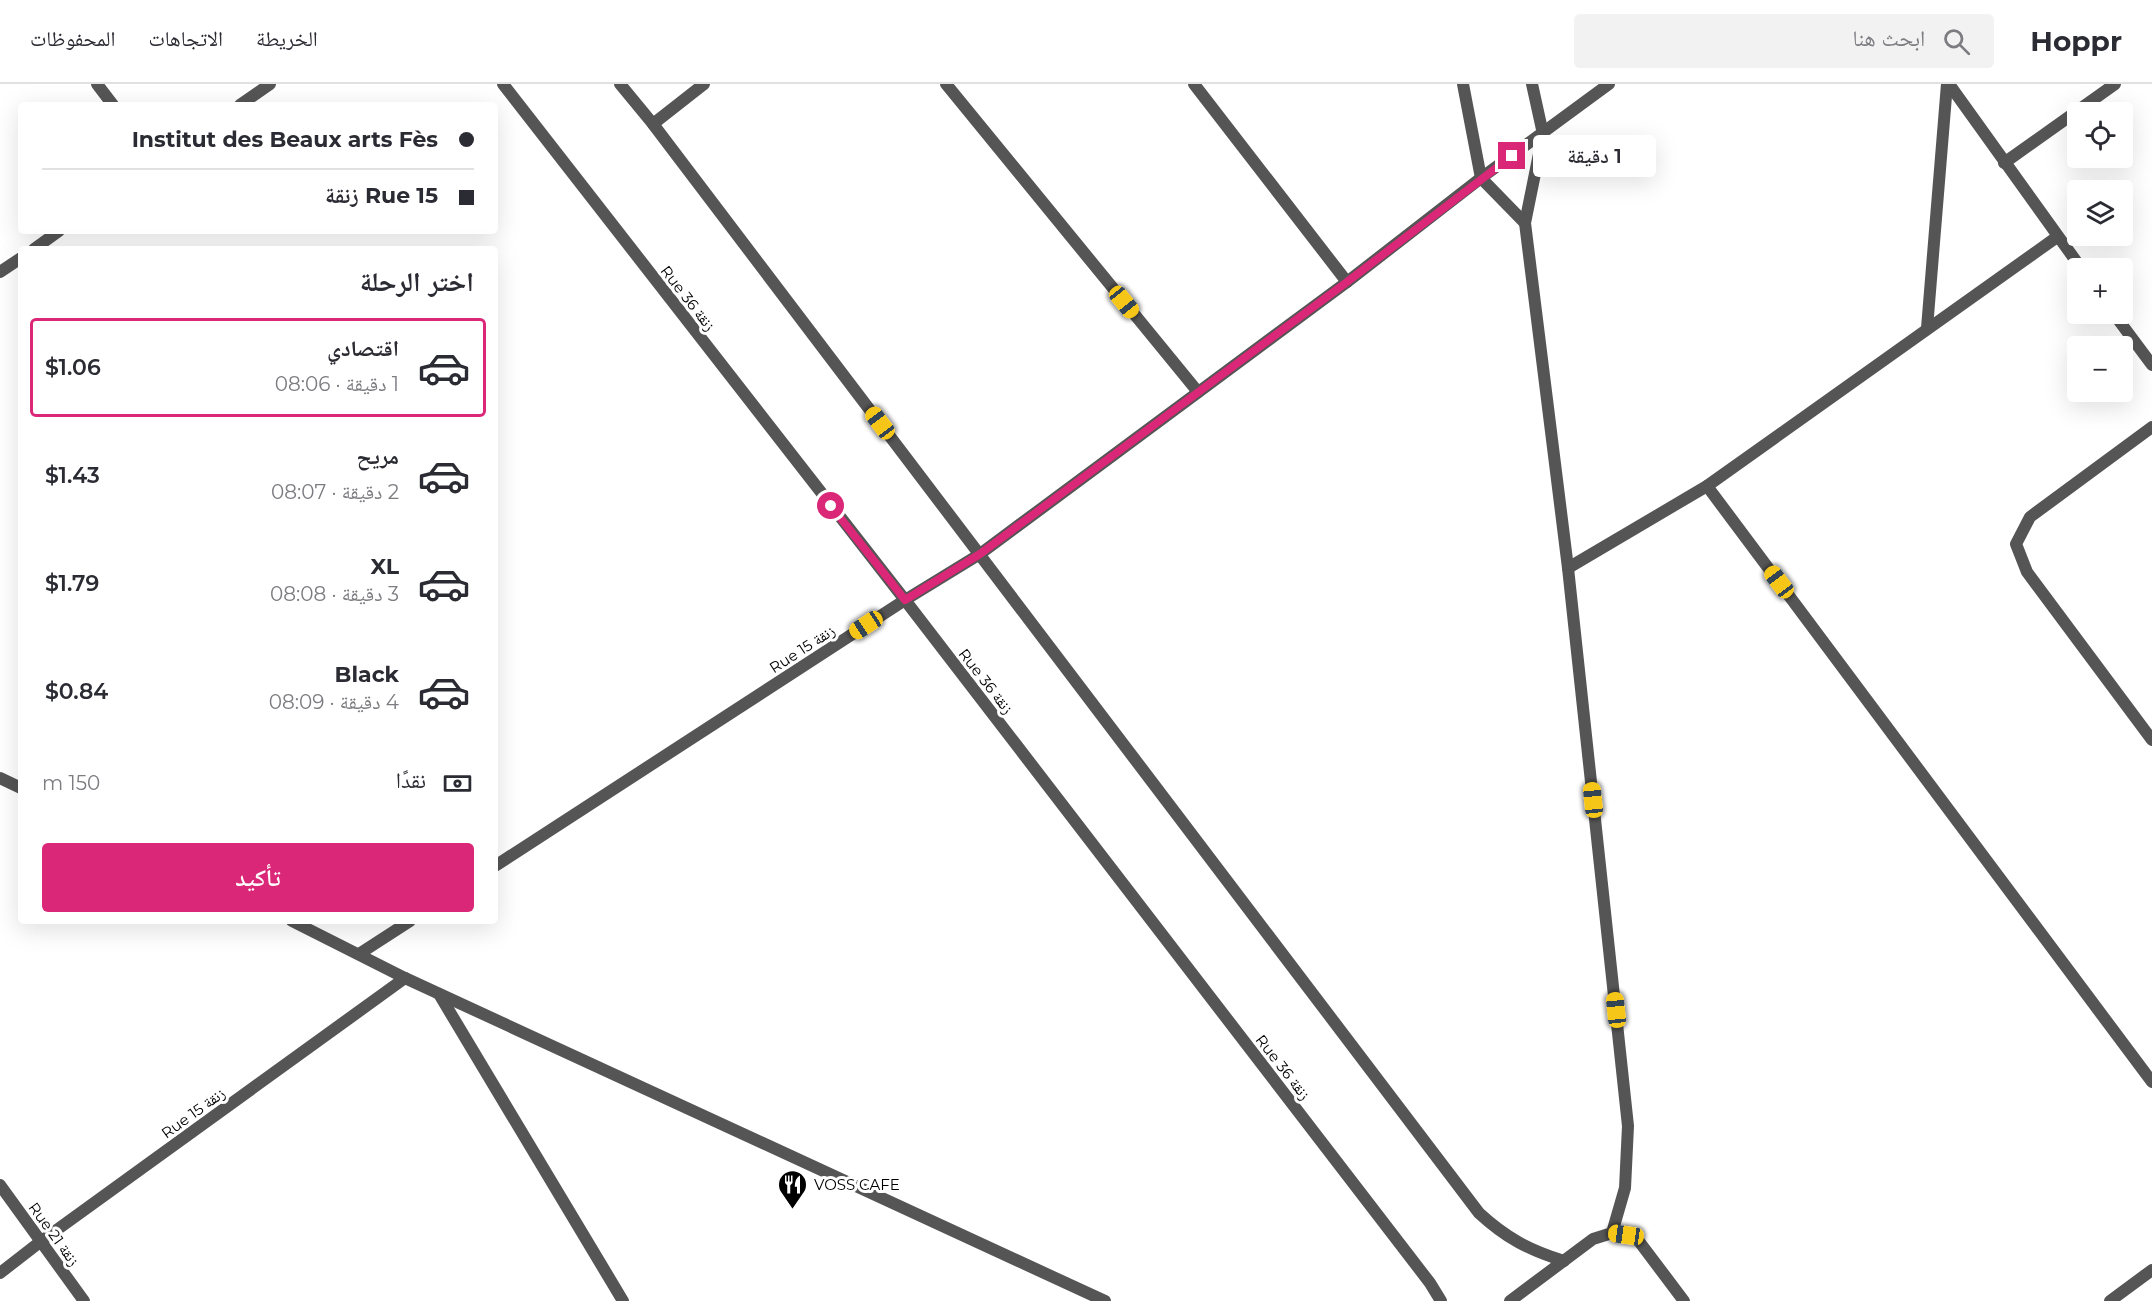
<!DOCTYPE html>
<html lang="ar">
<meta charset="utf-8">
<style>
:root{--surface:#fff;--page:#f2f2f3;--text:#2b2b33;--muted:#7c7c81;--line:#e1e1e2;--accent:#db2777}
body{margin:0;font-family:Montserrat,"Noto Naskh Arabic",sans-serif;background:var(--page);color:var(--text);direction:rtl;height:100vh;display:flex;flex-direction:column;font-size:22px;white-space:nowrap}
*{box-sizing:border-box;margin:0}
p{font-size:20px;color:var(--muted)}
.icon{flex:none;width:33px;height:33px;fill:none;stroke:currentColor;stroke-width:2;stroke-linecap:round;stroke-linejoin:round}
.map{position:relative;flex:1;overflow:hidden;direction:ltr}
.panel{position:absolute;left:18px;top:162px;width:480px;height:678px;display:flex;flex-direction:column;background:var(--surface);border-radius:6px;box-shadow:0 6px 24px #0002;direction:rtl}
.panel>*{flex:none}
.hud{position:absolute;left:18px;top:18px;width:480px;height:132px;border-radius:6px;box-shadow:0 6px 24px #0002;direction:rtl;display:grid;align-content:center;height:132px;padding:0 24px;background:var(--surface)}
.tools{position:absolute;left:2067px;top:18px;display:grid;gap:12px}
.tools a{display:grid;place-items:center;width:66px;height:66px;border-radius:6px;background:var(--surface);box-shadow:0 6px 24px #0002;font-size:30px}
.end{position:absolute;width:27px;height:27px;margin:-14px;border:8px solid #db2777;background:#fff;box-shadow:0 0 0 3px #fff}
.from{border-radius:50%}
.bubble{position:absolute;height:42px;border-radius:6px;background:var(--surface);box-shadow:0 6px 24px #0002;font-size:20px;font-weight:600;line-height:42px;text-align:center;direction:rtl}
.car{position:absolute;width:18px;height:36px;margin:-18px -9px;border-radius:8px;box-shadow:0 0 4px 2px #0007;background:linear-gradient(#f5c518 24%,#345 0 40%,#f5c518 0 76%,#345 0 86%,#f5c518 0)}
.hud b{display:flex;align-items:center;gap:21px;height:57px;font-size:22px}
.hud b+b{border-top:2px solid var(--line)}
.hud i{width:15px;height:15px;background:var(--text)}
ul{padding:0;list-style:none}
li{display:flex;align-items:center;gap:18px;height:99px;margin:0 12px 9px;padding:0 12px;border:3px solid transparent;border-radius:6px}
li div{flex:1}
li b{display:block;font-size:22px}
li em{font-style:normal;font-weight:600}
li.current{border-color:var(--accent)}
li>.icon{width:54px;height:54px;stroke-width:1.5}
h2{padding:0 24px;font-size:27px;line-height:72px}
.pay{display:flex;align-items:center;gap:15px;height:66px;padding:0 24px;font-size:22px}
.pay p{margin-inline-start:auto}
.primary-button{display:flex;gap:12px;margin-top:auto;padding:12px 24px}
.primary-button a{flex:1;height:69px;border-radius:6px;background:var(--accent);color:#fff;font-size:24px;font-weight:600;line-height:69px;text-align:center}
header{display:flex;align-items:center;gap:36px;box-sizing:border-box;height:84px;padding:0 30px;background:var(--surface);border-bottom:2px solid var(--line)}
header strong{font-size:28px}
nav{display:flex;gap:33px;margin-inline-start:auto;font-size:21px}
.search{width:420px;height:54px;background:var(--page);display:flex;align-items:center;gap:15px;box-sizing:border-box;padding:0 21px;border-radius:6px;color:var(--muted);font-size:22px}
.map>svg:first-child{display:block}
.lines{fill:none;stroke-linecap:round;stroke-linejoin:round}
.minor{stroke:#555;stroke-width:12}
.tertiary{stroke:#555;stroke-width:12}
.route{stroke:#db2777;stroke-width:8}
.labels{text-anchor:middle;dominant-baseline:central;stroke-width:6;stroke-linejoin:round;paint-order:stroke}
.street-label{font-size:15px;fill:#000;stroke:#fff}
.poi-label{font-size:15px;fill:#000;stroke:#fff;text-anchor:start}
</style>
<header>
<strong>Hoppr</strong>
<div class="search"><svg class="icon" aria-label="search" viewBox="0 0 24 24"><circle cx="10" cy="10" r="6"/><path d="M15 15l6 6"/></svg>ابحث هنا</div>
<nav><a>الخريطة</a><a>الاتجاهات</a><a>المحفوظات</a></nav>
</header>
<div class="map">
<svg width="2152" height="1217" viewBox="0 0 2152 1217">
<rect width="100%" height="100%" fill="#fff"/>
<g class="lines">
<g class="minor">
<path d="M 97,0 L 113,21"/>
<path d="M 946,0 L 1198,308"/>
<path d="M 1194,0 L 1347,198"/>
<path d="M 1463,0 L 1481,94 L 1525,139"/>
<path d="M 1532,0 L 1543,50 L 1525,139 L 1568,484 L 1628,1042 L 1625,1104 L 1612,1149"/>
<path d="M 1949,0 L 2081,184"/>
<path d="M 240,21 L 270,0"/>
<path d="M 653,40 L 704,0"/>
<path d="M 2004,79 L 2115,0"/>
<path d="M 34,165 L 59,147"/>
<path d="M 0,188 L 21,174"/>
<path d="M 2114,230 L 2152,281"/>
<path d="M 1927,244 L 1947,0"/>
<path d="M 2152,343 L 2030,433 L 2016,460 L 2027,488 L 2152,656"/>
<path d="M 1707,402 L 2152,998"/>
<path d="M 1568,484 L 1707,402 L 2057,153"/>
<path d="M 0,694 L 21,704"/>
<path d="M 495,782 L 905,516 L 980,470 L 1347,198 L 1481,94 L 1609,0"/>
<path d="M 292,837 L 405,894 L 1105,1217"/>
<path d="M 359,870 L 410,837"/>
<path d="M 439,910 L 623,1217"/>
<path d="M 0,1101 L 84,1217"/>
<path d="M 0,1189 L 40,1158 L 405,894"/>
<path d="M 2110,1217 L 2152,1186"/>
</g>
<g class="tertiary">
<path d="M 503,0 L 905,516 L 1430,1199 L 1441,1217"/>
<path d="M 620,0 L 653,40 L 1479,1129 C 1506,1154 1529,1166 1564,1177"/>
<path d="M 1510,1217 L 1593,1155 L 1612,1149 L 1626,1151 L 1638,1156 L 1684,1217"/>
</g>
</g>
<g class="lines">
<path class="route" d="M 831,422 L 905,516 L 980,470 L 1347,198 L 1512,72"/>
</g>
<defs>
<symbol id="restaurant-pin" viewBox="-11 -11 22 30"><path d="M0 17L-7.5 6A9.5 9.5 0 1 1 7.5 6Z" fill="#000" stroke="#fff"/><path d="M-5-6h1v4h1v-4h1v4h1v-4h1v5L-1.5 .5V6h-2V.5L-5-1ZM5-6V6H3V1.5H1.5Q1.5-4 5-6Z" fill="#fff"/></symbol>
</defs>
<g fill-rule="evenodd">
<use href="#restaurant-pin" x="776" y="1084" width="33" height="45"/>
</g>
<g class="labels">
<g class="street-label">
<text transform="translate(688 214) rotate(52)">Rue 36 زنقة</text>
<text transform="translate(802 565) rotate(-33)">Rue 15 زنقة</text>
<text transform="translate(986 597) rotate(52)">Rue 36 زنقة</text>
<text transform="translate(1283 983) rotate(52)">Rue 36 زنقة</text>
<text transform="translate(193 1029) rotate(-36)">Rue 15 زنقة</text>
<text transform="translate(54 1150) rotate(54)">Rue 21 زنقة</text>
</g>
<g class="poi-label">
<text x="814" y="1100">VOSS CAFE</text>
</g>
</g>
</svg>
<div class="tools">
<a><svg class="icon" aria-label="locate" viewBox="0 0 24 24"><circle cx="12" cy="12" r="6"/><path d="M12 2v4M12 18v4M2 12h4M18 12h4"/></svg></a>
<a><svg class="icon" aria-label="layers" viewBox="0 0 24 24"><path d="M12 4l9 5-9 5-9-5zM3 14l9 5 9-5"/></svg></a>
<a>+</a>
<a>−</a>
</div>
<i class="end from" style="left:831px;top:422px"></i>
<i class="end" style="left:1512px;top:72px"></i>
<div class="bubble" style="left:1533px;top:51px;width:123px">1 دقيقة</div>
<i class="car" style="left:1124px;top:218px;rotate:141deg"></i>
<i class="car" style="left:880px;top:339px;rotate:323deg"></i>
<i class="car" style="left:1779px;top:498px;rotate:323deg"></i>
<i class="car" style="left:866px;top:541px;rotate:237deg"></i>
<i class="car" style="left:1593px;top:716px;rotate:354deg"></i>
<i class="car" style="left:1616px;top:926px;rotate:354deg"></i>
<i class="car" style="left:1626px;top:1151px;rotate:278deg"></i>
<div class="hud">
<b><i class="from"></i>Institut des Beaux arts Fès</b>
<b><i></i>Rue 15 زنقة</b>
</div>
<section class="panel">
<h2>اختر الرحلة</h2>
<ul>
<li class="current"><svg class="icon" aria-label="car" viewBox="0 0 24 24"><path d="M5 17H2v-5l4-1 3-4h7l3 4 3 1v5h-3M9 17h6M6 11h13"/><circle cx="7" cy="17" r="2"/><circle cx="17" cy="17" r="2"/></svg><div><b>اقتصادي</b><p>1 دقيقة · 08:06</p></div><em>$1.06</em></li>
<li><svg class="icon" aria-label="car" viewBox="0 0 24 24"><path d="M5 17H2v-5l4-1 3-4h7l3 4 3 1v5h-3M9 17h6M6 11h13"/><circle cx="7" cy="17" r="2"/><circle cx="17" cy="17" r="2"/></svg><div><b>مريح</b><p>2 دقيقة · 08:07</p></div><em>$1.43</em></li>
<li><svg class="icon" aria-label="car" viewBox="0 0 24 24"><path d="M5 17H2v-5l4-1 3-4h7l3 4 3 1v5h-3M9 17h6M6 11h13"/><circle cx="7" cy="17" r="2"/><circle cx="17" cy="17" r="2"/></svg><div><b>XL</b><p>3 دقيقة · 08:08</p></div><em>$1.79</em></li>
<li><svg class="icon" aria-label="car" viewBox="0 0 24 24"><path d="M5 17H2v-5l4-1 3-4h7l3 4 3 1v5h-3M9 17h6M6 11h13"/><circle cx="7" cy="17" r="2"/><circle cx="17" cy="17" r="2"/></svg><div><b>Black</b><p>4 دقيقة · 08:09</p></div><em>$0.84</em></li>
</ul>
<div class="pay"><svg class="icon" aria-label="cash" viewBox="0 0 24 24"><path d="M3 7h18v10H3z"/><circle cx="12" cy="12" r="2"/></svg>نقدًا<p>150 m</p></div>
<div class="primary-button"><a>تأكيد</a></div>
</section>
</div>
